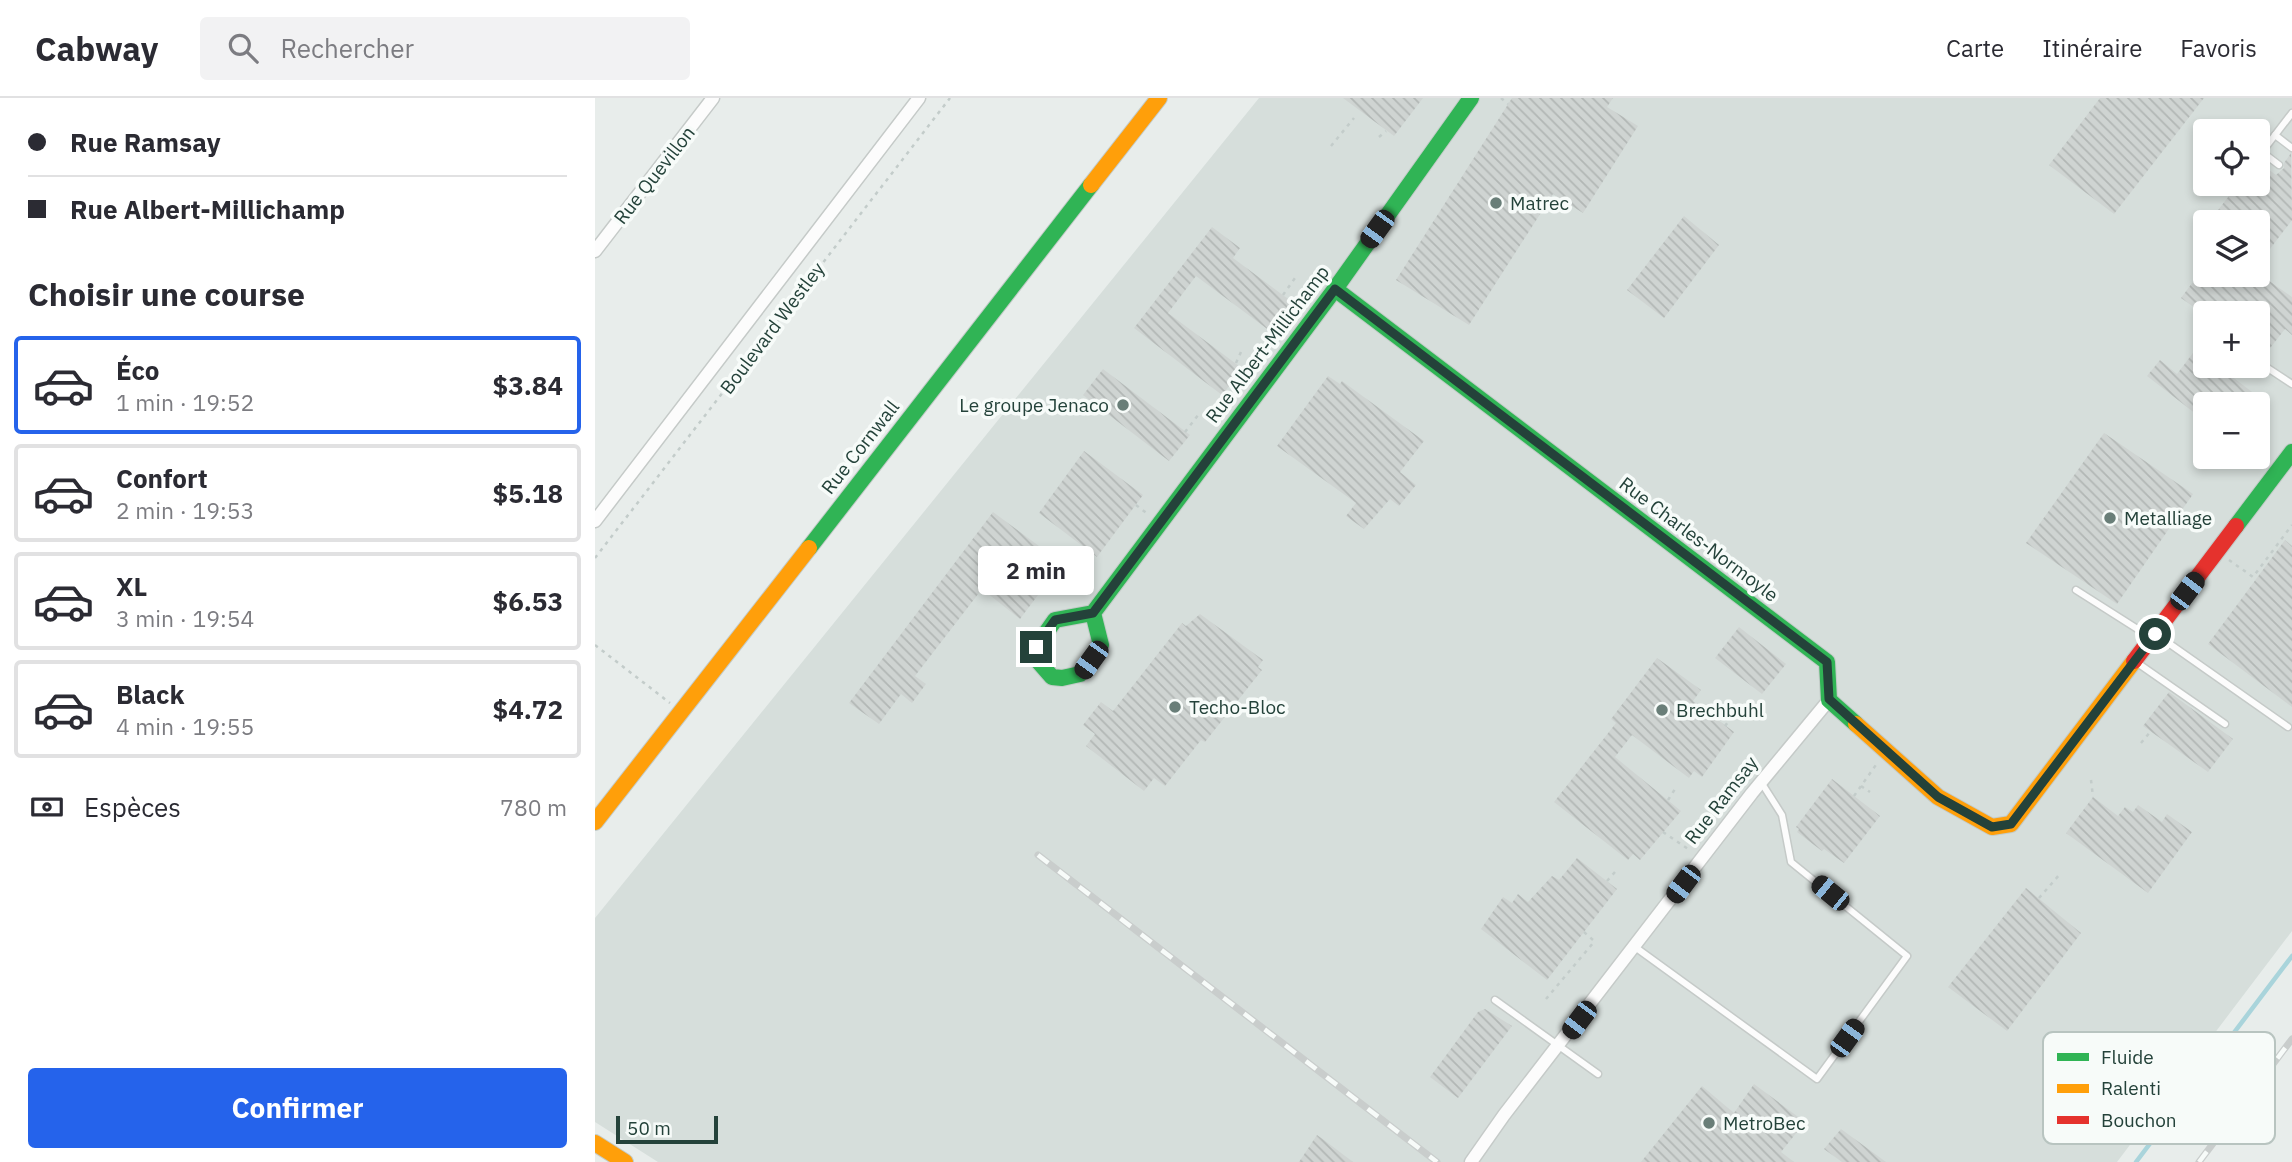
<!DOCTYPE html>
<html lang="fr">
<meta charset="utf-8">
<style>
:root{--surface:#fff;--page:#f2f2f3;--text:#2b2b33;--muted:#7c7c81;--line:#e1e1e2;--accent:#2563eb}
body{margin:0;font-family:"IBM Plex Sans",sans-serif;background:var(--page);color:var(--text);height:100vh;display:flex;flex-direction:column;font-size:26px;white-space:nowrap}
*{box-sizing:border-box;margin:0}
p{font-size:23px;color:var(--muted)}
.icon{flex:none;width:38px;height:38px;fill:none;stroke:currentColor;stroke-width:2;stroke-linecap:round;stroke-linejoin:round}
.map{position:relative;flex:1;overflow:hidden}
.details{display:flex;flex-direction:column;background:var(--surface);width:595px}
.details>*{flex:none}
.guide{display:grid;align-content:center;height:154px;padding:0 28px;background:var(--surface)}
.fabs{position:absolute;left:1598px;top:21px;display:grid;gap:14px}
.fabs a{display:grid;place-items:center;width:77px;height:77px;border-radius:7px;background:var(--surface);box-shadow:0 4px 10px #0003;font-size:35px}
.scale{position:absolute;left:21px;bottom:18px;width:102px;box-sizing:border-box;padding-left:7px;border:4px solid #24423a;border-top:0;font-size:19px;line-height:24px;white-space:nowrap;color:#24423a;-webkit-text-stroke:5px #f7fbf9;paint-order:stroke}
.end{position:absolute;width:32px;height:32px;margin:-16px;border:9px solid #24423a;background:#fff;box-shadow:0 0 0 4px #fff}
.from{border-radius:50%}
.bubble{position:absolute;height:49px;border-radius:7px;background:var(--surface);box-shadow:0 4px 10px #0003;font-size:23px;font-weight:700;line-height:49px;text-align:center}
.car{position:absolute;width:21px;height:42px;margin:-21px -10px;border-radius:9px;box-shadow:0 0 5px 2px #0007;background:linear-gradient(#222 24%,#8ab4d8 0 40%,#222 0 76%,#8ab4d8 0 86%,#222 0)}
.guide b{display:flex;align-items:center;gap:24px;height:66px;font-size:26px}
.guide b+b{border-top:2px solid var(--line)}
.guide i{width:18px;height:18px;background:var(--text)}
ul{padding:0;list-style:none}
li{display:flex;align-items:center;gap:21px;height:98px;margin:0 14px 10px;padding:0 14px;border:4px solid var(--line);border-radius:7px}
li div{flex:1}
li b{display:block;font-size:26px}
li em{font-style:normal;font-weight:700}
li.on{border-color:var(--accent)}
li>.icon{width:63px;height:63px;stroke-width:1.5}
h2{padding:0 28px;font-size:32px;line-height:84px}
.pay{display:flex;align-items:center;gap:18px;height:77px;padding:0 28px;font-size:26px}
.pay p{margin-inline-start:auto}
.button{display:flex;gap:14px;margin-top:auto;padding:14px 28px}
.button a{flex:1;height:80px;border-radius:7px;background:var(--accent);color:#fff;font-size:28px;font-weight:700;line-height:80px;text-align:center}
header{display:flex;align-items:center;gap:42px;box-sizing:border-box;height:98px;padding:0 35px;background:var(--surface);border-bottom:2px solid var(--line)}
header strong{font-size:33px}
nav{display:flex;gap:38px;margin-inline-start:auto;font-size:24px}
.search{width:490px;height:63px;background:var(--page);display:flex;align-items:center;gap:18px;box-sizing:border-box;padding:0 24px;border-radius:7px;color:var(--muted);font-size:26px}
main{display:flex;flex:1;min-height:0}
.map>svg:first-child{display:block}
.built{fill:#d6dedb;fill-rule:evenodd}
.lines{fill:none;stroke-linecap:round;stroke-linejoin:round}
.stream{stroke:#a9d4db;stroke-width:4.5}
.building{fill:url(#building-back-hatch)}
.lane-casing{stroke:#c5cac8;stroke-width:9}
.street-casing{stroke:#c5cac8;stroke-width:15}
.fast-casing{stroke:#c3cbc8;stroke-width:18}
.slow-casing{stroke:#c3cbc8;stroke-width:18}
.jam-casing{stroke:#c3cbc8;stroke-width:18}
.path{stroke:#c3ccca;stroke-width:2.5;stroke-dasharray:3.5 5;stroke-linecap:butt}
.lane{stroke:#fcfcfc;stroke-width:6}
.street{stroke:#fcfcfc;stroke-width:12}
.fast{stroke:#30b455;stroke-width:16}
.slow{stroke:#ff9f0a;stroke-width:16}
.jam{stroke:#e5322d;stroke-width:16}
.rail-casing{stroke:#c9cdcc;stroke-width:7}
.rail{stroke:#f7fbf9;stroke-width:4.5;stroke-dasharray:13;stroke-linecap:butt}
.route{stroke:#24423a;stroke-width:9}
.poi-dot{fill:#697e78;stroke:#f7fbf9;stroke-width:2.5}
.labels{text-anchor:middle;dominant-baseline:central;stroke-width:7;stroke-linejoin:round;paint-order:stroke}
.street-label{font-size:19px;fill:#24423a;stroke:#f7fbf9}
.poi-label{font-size:19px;fill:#24423a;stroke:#f7fbf9;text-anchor:start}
.key{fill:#f7fbf9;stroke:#b8c4c0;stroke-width:2}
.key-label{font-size:19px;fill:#24423a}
</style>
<header>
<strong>Cabway</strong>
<div class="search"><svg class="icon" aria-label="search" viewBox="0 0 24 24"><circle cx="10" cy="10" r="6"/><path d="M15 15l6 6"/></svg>Rechercher</div>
<nav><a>Carte</a><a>Itinéraire</a><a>Favoris</a></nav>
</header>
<main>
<section class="details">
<div class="guide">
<b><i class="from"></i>Rue Ramsay</b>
<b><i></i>Rue Albert-Millichamp</b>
</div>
<h2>Choisir une course</h2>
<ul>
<li class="on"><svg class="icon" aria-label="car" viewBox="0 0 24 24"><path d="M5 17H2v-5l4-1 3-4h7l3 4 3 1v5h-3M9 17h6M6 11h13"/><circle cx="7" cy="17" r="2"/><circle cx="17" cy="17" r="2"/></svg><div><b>Éco</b><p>1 min · 19:52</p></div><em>$3.84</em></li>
<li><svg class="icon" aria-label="car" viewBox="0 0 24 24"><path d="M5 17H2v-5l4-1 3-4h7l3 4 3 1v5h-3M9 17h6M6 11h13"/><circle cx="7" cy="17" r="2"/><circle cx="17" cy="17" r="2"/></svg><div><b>Confort</b><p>2 min · 19:53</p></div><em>$5.18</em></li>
<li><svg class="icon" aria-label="car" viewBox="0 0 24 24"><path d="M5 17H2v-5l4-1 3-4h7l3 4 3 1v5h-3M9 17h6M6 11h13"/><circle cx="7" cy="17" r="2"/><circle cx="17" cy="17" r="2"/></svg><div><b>XL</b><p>3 min · 19:54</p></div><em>$6.53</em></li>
<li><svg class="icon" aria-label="car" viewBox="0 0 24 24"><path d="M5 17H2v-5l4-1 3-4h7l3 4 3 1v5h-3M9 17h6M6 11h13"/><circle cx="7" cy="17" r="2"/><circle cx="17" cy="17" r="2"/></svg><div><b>Black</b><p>4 min · 19:55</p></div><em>$4.72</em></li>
</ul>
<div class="pay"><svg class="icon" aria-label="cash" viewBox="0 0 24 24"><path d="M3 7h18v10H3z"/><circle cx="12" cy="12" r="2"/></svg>Espèces<p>780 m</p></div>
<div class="button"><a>Confirmer</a></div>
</section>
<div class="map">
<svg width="1697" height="1064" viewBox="0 0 1697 1064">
<defs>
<pattern id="building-back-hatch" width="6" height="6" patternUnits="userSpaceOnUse" patternTransform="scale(1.75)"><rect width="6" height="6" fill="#cfd4d2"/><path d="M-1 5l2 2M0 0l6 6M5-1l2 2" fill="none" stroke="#b2b7b5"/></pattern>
</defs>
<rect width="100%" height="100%" fill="#e8edeb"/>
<path class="built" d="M 664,0 L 1697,0 L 1697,833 L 1522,1064 L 63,1064 L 0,1024 L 0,820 ZM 1610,33 L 1662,33 L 1662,86 L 1610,86 ZM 1610,124 L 1662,124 L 1662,177 L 1610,177 ZM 1610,215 L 1662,215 L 1662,268 L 1610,268 ZM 1610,306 L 1662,306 L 1662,359 L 1610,359 Z"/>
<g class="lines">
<path class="stream" d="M 1541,1064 L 1697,858"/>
</g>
<g class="building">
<path d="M 748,0 L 828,0 L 799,38 Z"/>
<path d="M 917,0 L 1018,0 L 1012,9 L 1043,28 L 988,115 L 958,96 L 874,227 L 801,182 Z"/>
<path d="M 1505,0 L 1609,0 L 1519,116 L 1454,67 Z"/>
<path d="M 1696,55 L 1697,122 L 1662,168 L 1662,124 L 1614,124 L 1643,86 L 1662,86 L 1662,63 L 1681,77 L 1689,70 L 1689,65 Z"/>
<path d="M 1089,118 L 1124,147 L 1069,220 L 1032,192 Z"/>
<path d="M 617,129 L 645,150 L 638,160 L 697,204 L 675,233 L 601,178 L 573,215 L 648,271 L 627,297 L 539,230 Z"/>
<path d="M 1603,177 L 1666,177 L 1697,199 L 1697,237 L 1690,231 L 1672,254 L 1662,247 L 1662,215 L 1607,215 L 1586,200 Z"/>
<path d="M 1601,251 L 1610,257 L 1610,268 L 1623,268 L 1661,297 L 1653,306 L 1610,306 L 1610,323 L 1552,278 L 1565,262 L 1582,276 Z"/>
<path d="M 508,271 L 595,337 L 574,363 L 488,297 Z"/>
<path d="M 733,278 L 745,286 L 747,283 L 829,343 L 805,374 L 821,387 L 804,408 L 795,401 L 769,431 L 751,418 L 761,405 L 682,348 Z"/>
<path d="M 1509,335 L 1598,396 L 1522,506 L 1431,445 Z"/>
<path d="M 489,353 L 548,397 L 502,459 L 444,415 Z"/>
<path d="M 398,414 L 467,465 L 425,521 L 387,491 L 320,578 L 331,586 L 317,605 L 306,596 L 284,626 L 254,605 Z"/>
<path d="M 1690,442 L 1697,448 L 1697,609 L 1613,546 Z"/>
<path d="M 605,516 L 668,562 L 663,569 L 667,572 L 610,644 L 606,642 L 570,688 L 559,680 L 549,693 L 491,648 L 500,636 L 488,627 L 506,604 L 518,613 L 587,525 L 591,528 Z"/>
<path d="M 1144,529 L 1191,566 L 1167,596 L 1120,560 Z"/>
<path d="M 1062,560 L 1106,592 L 1098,603 L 1139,634 L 1107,679 L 1099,673 L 1094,680 L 1037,637 L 1020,659 L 1086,713 L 1045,762 L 1038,756 L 1033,762 L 959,704 L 1021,625 L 1016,621 Z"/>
<path d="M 1574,594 L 1638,641 L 1613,674 L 1548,628 Z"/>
<path d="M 1237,681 L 1285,718 L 1249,765 L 1229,751 L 1227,753 L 1202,734 L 1204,731 L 1201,729 Z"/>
<path d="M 1498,699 L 1523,718 L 1530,709 L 1538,714 L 1543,707 L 1567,724 L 1572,716 L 1597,734 L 1553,795 L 1471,735 Z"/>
<path d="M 982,760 L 1022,791 L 952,882 L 886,831 L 908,799 L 917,805 L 923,796 L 933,804 L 957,778 L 964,782 Z"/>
<path d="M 1431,790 L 1486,835 L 1412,933 L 1353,889 Z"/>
<path d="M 890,911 L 917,928 L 863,1000 L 835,979 L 883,914 Z"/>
<path d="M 1159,986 L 1210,1024 L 1186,1054 L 1199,1064 L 1046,1064 L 1107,988 L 1139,1015 Z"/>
<path d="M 1246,1031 L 1291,1064 L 1247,1064 L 1229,1051 Z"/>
<path d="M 722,1037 L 729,1042 L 758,1064 L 704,1064 Z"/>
</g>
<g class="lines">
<defs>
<g id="lane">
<path d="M 1680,37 L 1697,50"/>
<path d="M 1684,67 L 1667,54 L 1697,15"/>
<path d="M 1662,263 L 1697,286"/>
<path d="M 1481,492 L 1555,539"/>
<path d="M 1562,537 L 1693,629"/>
<path d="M 1541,564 L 1630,626"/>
<path d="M 1040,849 L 1222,981 L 1312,858 L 1196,764 L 1187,717 L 1166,684"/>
<path d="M 900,902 L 1003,976"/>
</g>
<g id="street">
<path d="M 0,153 L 118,0"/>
<path d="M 0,423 L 324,0"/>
<path d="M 876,1064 L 909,1017 L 1157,695 L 1234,602"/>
</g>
<g id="fast">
<path d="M 740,191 L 1232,564 L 1234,602 L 1261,626"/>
<path d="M 1641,428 L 1697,354"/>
<path d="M 214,450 L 496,87"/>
<path d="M 498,515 L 506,547 L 485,576 L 467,580 L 457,579 L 443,563 L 441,549 L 460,522 L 498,515 L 740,191 L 876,0"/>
</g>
<g id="slow">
<path d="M 496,87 L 564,0"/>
<path d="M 1261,626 L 1343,699 L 1397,729 L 1416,726 L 1539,563"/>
<path d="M 0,724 L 214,450"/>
<path d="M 0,1045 L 30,1064"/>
</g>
<path id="jam" d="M 1539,563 L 1641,428"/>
</defs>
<use href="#lane" class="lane-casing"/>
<use href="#street" class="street-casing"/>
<use href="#fast" class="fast-casing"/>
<use href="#slow" class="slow-casing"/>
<use href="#jam" class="jam-casing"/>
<g class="path">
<path d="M 906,0 L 913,6"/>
<path d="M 784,39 L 791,33"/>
<path d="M 736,48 L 759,20"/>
<path d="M 688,197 L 700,180"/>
<path d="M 641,265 L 646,254"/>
<path d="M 590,334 L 604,316"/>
<path d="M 1641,369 L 1647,359"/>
<path d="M 541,407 L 554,417"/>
<path d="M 0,460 L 355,0"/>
<path d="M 1634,462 L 1658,479 L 1697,427"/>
<path d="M 461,474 L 492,497"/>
<path d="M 0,547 L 75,605"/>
<path d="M 1130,628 L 1139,616"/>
<path d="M 1546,645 L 1556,633"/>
<path d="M 1496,682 L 1498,699"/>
<path d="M 1266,688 L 1275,694"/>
<path d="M 1259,698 L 1283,664"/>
<path d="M 1073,702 L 1080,691"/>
<path d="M 1068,734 L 1096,753"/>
<path d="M 1012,783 L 1020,774"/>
<path d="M 1444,800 L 1465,776"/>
<path d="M 989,834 L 998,842"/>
<path d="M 951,901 L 999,844"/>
</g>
<use href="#lane" class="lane"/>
<use href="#street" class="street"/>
<use href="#fast" class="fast"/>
<use href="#slow" class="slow"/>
<use href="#jam" class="jam"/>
<defs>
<g id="rail">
<path d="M 443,757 L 842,1064"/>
<path d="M 1604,1064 L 1697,941"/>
</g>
</defs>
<use href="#rail" class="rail-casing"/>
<use href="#rail" class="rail"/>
</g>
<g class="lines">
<path class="route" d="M 441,549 L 460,522 L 498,515 L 740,191 L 1232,564 L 1234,601 L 1343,699 L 1397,729 L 1416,726 L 1560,536"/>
</g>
<g class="poi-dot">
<circle cx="901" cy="105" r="7"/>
<circle cx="528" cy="307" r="7"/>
<circle cx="1515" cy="420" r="7"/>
<circle cx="580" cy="609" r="7"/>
<circle cx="1067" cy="612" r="7"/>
<circle cx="1114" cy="1025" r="7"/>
</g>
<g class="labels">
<g class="street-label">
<text transform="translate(59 77) rotate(-52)">Rue Quevillon</text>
<text transform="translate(177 230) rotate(-53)">Boulevard Westley</text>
<text transform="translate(672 246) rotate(-53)">Rue Albert-Millichamp</text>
<text transform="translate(265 349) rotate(-52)">Rue Cornwall</text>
<text transform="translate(1104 441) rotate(37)">Rue Charles-Normoyle</text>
<text transform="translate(1126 702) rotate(-52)">Rue Ramsay</text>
</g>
<g class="poi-label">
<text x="915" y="105">Matrec</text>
<text x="514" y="307" text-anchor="end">Le groupe Jenaco</text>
<text x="1529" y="420">Metalliage</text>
<text x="594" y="609">Techo-Bloc</text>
<text x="1081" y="612">Brechbuhl</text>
<text x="1128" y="1025">MetroBec</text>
</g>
</g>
<rect x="1448" y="934" width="232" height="112" rx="10" class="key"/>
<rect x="1462" y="955" width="32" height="8" fill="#30b455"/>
<rect x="1462" y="986" width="32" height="9" fill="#ff9f0a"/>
<rect x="1462" y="1018" width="32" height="8" fill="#e5322d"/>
<g class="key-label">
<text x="1506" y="966">Fluide</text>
<text x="1506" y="997">Ralenti</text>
<text x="1506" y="1029">Bouchon</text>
</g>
</svg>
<div class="fabs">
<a><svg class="icon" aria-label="locate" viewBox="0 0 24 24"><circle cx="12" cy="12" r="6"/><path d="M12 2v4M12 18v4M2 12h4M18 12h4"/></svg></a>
<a><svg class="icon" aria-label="layers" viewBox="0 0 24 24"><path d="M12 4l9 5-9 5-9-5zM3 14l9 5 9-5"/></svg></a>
<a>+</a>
<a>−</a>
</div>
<div class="scale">50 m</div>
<i class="end from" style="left:1560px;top:536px"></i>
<i class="end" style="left:441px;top:549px"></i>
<div class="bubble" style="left:383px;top:448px;width:116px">2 min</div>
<i class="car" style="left:782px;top:131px;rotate:216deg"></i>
<i class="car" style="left:1592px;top:493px;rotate:37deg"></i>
<i class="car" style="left:496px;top:562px;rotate:216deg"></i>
<i class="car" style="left:1088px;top:786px;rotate:217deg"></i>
<i class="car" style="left:1235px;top:795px;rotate:309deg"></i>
<i class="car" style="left:984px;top:922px;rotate:217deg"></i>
<i class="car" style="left:1252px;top:940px;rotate:36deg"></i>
</div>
</main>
